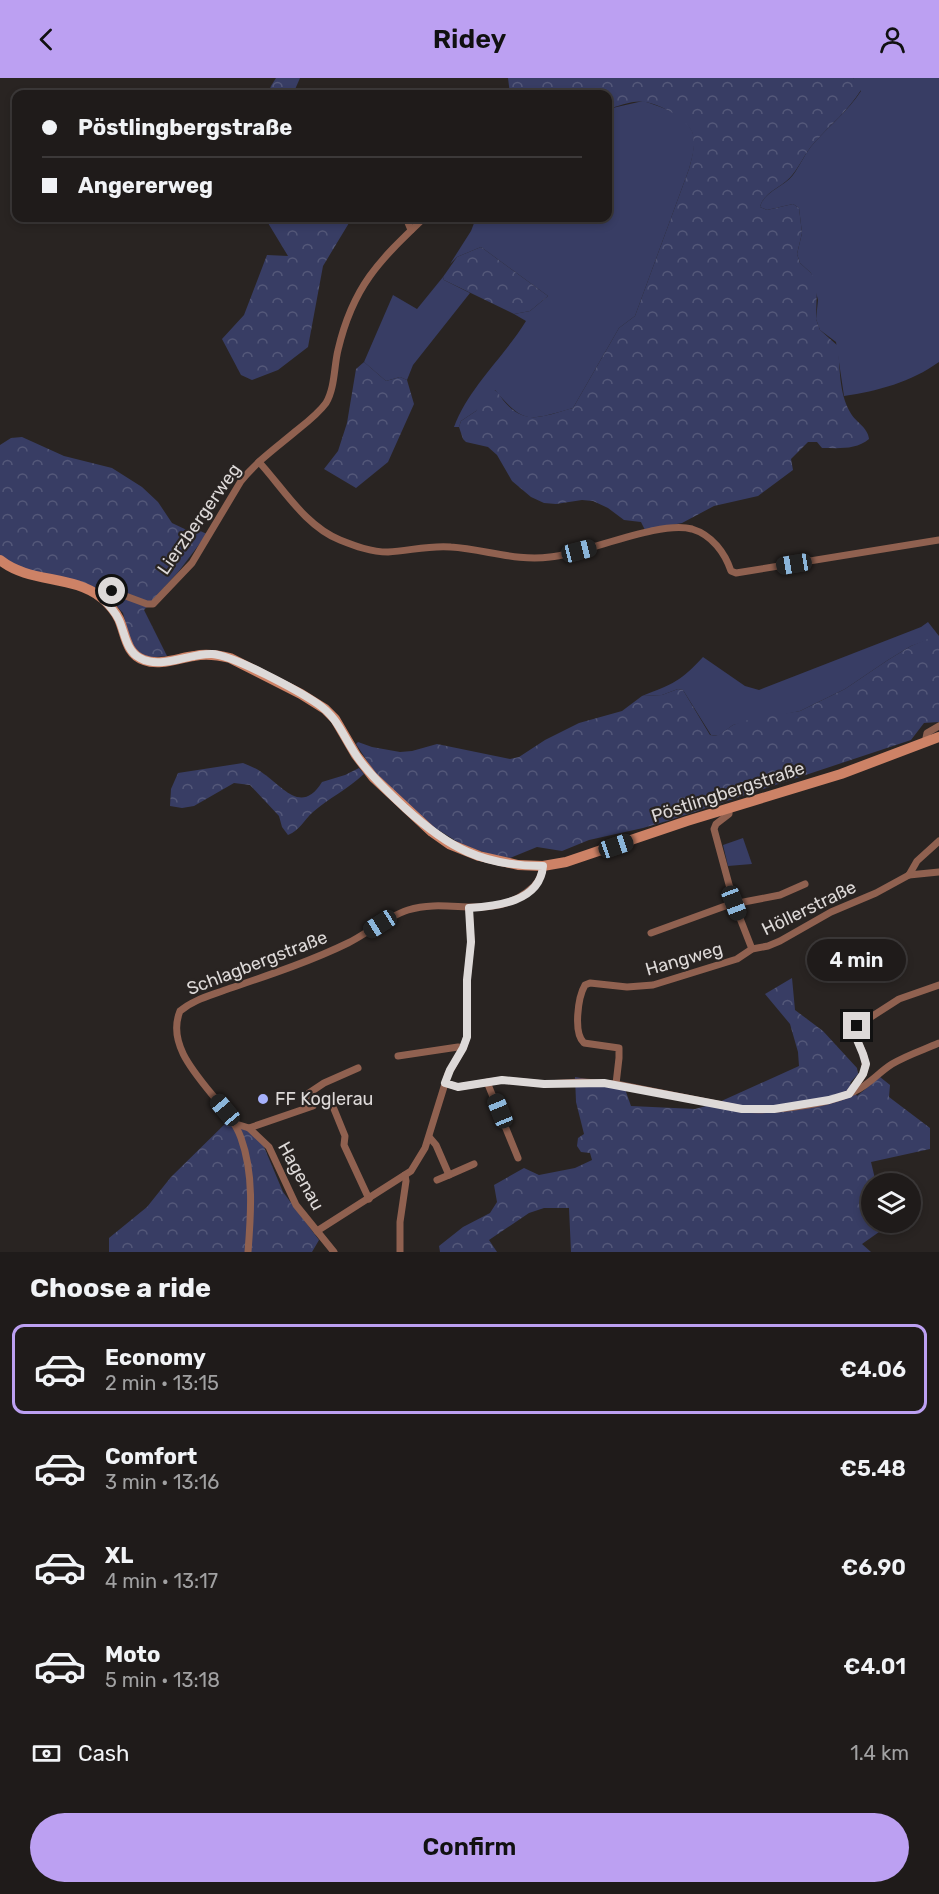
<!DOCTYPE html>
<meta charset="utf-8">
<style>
:root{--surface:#1f1b1a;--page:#272423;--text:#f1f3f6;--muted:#a1a1a2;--line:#3c3939;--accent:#bca0f2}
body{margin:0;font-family:Rubik,sans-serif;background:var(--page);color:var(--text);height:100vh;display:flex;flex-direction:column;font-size:22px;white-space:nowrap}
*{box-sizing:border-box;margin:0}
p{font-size:20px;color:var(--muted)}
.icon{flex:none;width:33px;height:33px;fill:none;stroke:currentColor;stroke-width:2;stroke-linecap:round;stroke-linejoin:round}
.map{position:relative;height:1174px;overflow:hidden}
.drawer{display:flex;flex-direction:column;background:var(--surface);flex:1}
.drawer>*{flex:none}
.guide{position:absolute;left:12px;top:12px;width:600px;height:132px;border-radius:12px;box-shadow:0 3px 9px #0003,0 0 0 2px var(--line);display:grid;align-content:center;height:132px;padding:0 30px;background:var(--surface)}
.controls{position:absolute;left:861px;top:1095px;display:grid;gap:12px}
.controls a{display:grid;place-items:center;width:60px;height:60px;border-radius:50%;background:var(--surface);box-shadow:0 3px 9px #0003,0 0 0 2px var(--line);font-size:30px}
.end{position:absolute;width:27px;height:27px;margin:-14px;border:8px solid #ddd9d8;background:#111;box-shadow:0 0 0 3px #111}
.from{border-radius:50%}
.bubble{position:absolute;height:42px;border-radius:21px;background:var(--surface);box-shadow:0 3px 9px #0003,0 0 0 2px var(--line);font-size:20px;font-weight:600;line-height:42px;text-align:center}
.car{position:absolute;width:18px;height:36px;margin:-18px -9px;border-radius:8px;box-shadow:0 0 4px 2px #0007;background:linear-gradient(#222 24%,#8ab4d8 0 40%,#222 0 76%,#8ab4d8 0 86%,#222 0)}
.guide b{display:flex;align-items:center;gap:21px;height:57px;font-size:22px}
.guide b+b{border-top:2px solid var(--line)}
.guide i{width:15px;height:15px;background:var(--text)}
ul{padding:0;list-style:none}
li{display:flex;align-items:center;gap:18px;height:90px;margin:0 12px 9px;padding:0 18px;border:3px solid transparent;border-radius:12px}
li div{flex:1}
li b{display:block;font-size:22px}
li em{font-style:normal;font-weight:600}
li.active{border-color:var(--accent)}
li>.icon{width:54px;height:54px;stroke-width:1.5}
h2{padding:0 30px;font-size:27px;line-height:72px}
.pay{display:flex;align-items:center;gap:15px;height:66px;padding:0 30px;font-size:22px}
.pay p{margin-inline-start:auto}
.action{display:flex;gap:12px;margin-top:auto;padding:12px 30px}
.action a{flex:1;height:69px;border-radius:36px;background:var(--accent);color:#111;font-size:24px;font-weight:600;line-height:69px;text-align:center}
header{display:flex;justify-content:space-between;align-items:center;height:78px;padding:0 30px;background:var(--accent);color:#111;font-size:27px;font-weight:600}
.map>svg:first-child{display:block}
.grass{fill:#383d64}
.forest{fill:url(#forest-crowns)}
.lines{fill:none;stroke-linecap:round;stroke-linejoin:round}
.street{stroke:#906150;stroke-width:7}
.secondary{stroke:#cd8266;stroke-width:10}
.route{stroke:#ddd9d8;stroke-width:8}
.poi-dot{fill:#a6b1fc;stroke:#292422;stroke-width:2}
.labels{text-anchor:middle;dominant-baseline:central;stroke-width:4.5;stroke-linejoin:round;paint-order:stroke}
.street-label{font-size:18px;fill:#ddd9d8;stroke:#292422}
.poi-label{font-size:18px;fill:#ddd9d8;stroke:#292422;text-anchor:start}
</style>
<header><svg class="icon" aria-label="back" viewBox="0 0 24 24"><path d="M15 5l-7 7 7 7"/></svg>Ridey<svg class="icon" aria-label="person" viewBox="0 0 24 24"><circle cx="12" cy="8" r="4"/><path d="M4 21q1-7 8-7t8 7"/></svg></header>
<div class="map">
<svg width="939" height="1174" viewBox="0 0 939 1174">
<defs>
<pattern id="forest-crowns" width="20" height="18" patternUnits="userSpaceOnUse" patternTransform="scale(1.5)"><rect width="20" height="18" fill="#383d64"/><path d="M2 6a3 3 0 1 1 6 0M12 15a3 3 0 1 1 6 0" fill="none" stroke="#545879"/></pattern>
</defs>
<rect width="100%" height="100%" fill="#292422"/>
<g class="grass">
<path d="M 853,0 L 939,0 L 939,284 C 911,304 878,313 844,318 L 836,264 L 820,252 L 816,241 L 818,222 L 811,195 L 800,185 L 797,176 L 802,155 L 799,130 L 793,126 L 767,132 L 760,129 C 764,113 784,109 793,97 C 801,86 805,75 814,65 C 830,47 848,33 861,13 Z"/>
<path d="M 643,23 C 659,28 685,36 692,53 C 697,65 692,80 689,91 L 635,238 L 619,250 L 573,330 C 530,342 525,348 495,312 L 476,333 L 461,343 L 459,349 L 454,349 C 469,309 504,279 526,243 L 514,236 L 530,233 L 548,218 L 481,169 L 457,179 L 450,186 L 471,153 L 476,140 L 608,140 L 608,31 Z"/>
<path d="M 443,199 L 444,202 L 470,215 L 413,287 L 407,302 L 400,299 L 386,303 L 364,284 L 393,217 L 417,231 Z"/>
<path d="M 928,544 L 939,558 L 911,568 L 888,582 L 845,611 L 800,633 L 733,647 L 718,658 L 711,657 L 683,612 L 678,611 L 662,617 L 642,618 C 673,606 681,603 703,579 L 745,608 L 759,612 L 921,549 Z"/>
<path d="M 743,760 L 752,786 L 728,788 L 723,767 Z"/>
</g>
<g class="forest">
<path d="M 276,0 L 300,0 L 293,16 L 268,16 L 271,8 Z"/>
<path d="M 508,0 L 853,0 L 861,8 L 861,12 C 848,33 830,47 814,65 C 805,75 801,86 793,96 C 784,109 764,113 760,129 L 767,132 L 793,126 L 799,130 L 802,155 L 797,176 L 800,185 L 811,195 L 817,207 L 816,241 L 820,252 L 838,268 C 840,290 839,315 850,334 C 855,344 868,349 869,361 C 856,372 839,370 822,370 L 817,364 L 808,364 L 791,381 L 793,392 L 758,418 L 714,428 L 682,445 L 645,452 L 641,444 L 624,442 L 608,430 L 593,423 L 582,422 L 556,426 L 544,425 L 531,419 L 512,403 L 497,377 L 488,369 L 466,364 L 463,361 L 459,349 L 461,343 L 476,333 L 489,310 C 496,311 499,316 503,322 C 525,349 543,338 573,330 L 619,250 L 635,238 L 689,91 C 692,80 696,66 692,54 C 687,40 659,26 645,24 C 633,22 619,28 608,31 L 608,16 L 510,16 Z"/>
<path d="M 265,140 L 352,140 L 323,188 L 308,269 L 278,292 L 252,302 L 241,297 L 222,261 L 244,237 L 267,177 L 288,178 Z"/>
<path d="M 481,169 L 548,218 L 530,233 L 514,236 L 444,202 L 443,199 L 457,179 Z"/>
<path d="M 364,284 L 386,303 L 400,299 L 407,302 L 414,326 L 388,384 L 356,410 L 324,391 L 338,373 L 347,345 L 356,291 Z"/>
<path d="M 22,359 L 64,378 L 112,390 L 142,409 L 158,424 L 172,445 L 191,454 L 198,452 L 207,456 L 179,493 L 144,532 L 167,578 L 145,580 L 131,567 L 123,535 L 108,519 L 0,484 L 0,367 L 11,360 Z"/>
<path d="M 935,558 L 939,558 L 939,644 L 924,645 L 911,662 L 667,743 L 643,750 L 589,762 L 562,773 L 537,769 L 510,780 L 489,776 L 461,766 L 432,748 L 375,695 L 356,666 L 358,664 L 372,669 L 400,674 L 412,673 L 437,666 L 510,681 L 519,679 L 545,662 L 579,645 L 622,633 L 642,618 L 662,617 L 678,611 L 683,612 L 710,657 L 717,658 L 733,647 L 751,641 L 800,633 L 845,611 L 888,582 L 911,568 Z"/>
<path d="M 243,685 C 250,688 258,691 264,696 C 285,711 302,736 322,704 L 345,697 L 359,690 L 364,696 C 348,711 329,720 313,734 C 304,742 300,752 288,757 L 282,749 L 279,738 L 250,707 L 234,705 L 194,728 L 182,730 L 170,728 L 171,711 L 178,695 Z"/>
<path d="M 792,900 L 795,932 L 823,953 L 857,990 L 858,996 L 850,1005 L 857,1018 L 880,999 L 890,1007 L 889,1019 L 930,1050 L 930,1071 L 871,1084 L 876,1105 L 872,1106 L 872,1144 L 888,1145 L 889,1147 L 862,1166 L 871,1174 L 571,1174 L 569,1130 L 544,1130 L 529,1135 L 489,1162 L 497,1174 L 440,1174 L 439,1168 L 463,1149 L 490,1135 L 497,1124 L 494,1107 L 524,1090 L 539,1097 L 575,1090 L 592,1082 L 590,1075 L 581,1074 L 577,1068 L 578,1060 L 584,1056 L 576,1024 L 575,999 L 616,1006 L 625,1011 L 631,1028 L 695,1031 L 717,1025 L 799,988 L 798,974 L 790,946 L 765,916 Z"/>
<path d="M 233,1038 L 262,1064 L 283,1114 L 319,1162 L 312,1174 L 109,1174 L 109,1160 L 147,1129 L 171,1099 Z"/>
</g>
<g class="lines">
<g class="street">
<path d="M 406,140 L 411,152"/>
<path d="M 259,384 C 283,410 305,448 340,462 C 355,468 371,474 388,474 C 409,473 429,467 451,469 C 484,471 518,484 550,479 C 588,475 659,442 692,451 C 712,457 725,475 731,493 L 736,495 L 939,462"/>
<path d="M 102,520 L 112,513 L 147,526 L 153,526 L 192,485 L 241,403 C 257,383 277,369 296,353 C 306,345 318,336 326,325 C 335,310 334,288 338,272 C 353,208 379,183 424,140"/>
<path d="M 925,665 L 927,655 L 939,648"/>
<path d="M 729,730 L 729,736 L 716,746 L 714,751 L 734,825 L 752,871"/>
<path d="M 909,797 L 939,794"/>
<path d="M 651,855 L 728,827 L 780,817 L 805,806"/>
<path d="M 398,978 L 458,969 L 463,970"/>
<path d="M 487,1004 L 518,1080"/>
<path d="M 445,1005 L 458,1009 L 502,1002 L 545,1006 L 582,1004 L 616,1006 L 742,1031 C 773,1034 827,1027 855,1013 C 869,1007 879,994 892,986 C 907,977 923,972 939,965"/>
<path d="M 616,1006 L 619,980 L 619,970 L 584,965 C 573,955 578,919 585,907 L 590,905 L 627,909 L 653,907 L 737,881 L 752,871 L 768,868 L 780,863 L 831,834 L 876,815 L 909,797 L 917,783 L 939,763"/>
<path d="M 849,1016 C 852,1010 857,1005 861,1000 C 871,984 861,972 855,957 L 857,948 L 899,921 L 939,907"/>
<path d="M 334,1031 L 345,1058 L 344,1067 L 369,1121"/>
<path d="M 236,1046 L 249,1050 L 269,1069 L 296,1127 L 334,1174"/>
<path d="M 249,1050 L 313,1028 L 309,1015 L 324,1005 L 358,990"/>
<path d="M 430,1060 L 436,1067 L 449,1097 L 474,1086"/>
<path d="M 437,1102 L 449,1097"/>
<path d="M 317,1153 L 411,1093 L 425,1070 L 448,996 L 463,970 L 467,959 L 467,902 L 471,864 L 469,830"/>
<path d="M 248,1174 C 251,1136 254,1096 241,1060 C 227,1020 161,980 180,933 C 193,922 209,918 225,912 C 266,898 309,884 348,865 C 368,855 386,839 408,832 C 449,819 489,843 527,814 C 536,808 542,800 543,788"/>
<path d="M 400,1174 L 400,1144 L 406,1103 L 405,1097"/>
</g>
<path class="secondary" d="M 0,482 C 30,506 72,496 102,520 C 109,526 115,533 119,541 C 126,557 126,576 144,582 C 160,588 178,580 194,578 C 207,575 218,577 230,580 L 301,616 L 325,631 L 335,641 L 356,677 L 373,699 L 432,754 L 449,766 L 479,778 L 518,787 L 543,788 L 566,784 L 687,743 L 841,696 L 939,659"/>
</g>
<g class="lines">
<path class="route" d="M 112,513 L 102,520 C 109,527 115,533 119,542 C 125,555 126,573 140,580 C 161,592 189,575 212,576 C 233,577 299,613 318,626 C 340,641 345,664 361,684 C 374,701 389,715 405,730 C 449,770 482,788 543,788 C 540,824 497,828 469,830 L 471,864 L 467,902 L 467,959 L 463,970 L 450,992 L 445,1005 L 458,1009 L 502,1002 L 544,1006 L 604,1005 L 742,1031 L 774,1031 L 829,1022 L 849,1016 L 863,996 L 866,986 L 863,976 L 855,957 L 857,948"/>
</g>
<circle class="poi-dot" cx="263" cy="1021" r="6"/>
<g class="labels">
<g class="street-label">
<text transform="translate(199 441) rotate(-55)">Lierzbergerweg</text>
<text transform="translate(728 714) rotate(-18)">Pöstlingbergstraße</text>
<text transform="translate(809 830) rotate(-26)">Höllerstraße</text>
<text transform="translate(684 881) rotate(-16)">Hangweg</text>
<text transform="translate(257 885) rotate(-21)">Schlagbergstraße</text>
<text transform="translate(301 1098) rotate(61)">Hagenau</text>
</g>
<g class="poi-label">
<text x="275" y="1021">FF Koglerau</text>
</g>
</g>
</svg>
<div class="controls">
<a><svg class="icon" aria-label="layers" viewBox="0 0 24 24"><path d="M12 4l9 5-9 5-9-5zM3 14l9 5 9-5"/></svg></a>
</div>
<i class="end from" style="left:112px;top:513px"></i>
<i class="end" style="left:857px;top:948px"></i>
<div class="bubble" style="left:807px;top:861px;width:99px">4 min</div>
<i class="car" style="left:579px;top:473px;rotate:76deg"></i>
<i class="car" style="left:794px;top:486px;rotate:261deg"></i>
<i class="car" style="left:616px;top:768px;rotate:71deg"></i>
<i class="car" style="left:734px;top:825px;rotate:159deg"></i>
<i class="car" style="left:380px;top:846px;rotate:238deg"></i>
<i class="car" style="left:225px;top:1032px;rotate:320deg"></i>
<i class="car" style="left:500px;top:1033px;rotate:338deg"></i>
<div class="guide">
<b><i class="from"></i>Pöstlingbergstraße</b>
<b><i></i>Angererweg</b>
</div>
</div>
<section class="drawer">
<h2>Choose a ride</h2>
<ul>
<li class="active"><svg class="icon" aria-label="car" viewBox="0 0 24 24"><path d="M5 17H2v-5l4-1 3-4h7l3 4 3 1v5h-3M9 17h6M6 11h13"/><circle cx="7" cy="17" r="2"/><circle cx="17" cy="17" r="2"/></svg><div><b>Economy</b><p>2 min · 13:15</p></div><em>€4.06</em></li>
<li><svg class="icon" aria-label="car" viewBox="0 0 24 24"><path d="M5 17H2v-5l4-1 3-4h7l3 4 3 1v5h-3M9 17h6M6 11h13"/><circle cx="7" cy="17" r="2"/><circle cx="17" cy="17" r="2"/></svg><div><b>Comfort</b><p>3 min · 13:16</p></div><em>€5.48</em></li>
<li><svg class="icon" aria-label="car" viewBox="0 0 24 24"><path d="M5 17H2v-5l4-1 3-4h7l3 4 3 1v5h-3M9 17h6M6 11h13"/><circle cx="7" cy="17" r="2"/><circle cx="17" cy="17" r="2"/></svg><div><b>XL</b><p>4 min · 13:17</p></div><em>€6.90</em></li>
<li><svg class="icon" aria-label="car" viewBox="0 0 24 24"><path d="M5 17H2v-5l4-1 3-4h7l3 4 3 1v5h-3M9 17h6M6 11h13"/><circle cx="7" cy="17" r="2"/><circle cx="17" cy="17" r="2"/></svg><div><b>Moto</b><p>5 min · 13:18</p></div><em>€4.01</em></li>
</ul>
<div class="pay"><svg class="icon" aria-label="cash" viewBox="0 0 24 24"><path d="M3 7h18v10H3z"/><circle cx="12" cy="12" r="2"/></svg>Cash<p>1.4 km</p></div>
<div class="action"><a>Confirm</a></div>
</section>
